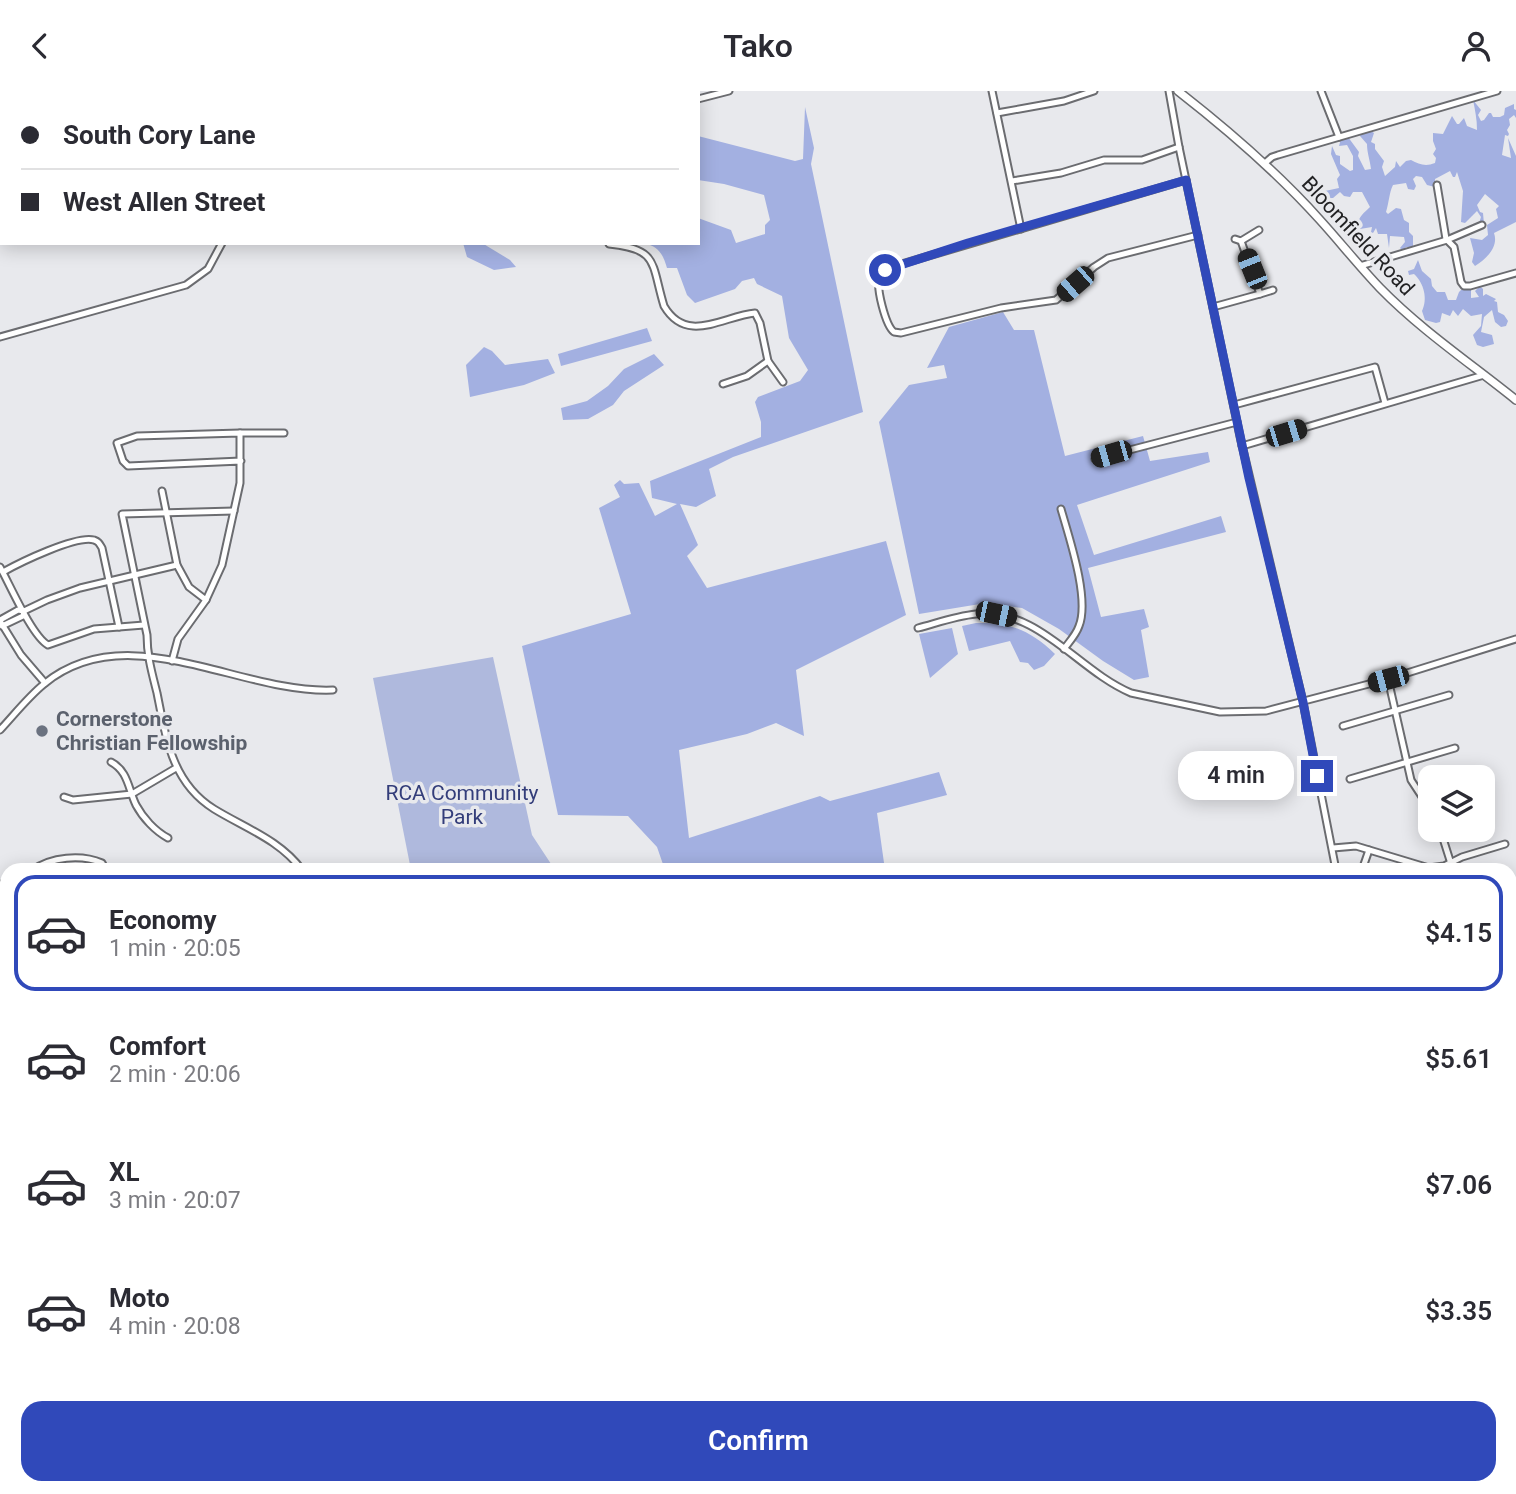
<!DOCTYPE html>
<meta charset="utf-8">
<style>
:root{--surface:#fff;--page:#f2f2f3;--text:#2b2b33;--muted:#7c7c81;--line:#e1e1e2;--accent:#3049ba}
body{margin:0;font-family:Roboto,sans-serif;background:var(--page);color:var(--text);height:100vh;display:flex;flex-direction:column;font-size:26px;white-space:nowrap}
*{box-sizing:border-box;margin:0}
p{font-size:23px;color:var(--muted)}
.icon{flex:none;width:38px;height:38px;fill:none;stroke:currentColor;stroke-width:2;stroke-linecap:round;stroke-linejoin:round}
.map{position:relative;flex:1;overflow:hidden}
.sheet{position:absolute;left:0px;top:772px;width:1517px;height:632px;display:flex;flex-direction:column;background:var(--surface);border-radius:21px 21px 0 0;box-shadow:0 4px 18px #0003}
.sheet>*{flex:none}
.top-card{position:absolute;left:0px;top:0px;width:700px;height:154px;box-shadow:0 4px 18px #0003;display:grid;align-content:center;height:154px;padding:0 21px;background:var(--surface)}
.fabs{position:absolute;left:1418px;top:674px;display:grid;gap:14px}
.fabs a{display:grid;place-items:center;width:77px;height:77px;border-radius:14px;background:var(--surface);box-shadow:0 4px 18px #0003;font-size:35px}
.end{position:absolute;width:32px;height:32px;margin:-16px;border:9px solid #3049ba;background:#fff;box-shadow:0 0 0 4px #fff}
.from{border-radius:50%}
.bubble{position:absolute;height:49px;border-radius:21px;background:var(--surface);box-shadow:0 4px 18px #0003;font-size:23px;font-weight:600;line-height:49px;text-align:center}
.car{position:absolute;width:21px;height:42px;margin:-21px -10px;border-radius:9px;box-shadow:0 0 5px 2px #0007;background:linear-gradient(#222 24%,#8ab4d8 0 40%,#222 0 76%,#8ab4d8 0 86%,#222 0)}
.top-card b{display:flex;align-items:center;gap:24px;height:66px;font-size:26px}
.top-card b+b{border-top:2px solid var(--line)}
.top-card i{width:18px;height:18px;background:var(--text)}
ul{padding:12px 0 0;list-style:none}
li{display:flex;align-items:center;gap:21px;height:116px;margin:0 14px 10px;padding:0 7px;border:4px solid transparent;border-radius:21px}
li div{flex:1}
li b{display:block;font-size:26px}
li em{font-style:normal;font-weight:600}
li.current{border-color:var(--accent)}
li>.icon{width:63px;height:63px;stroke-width:1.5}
.action{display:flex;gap:14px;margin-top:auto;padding:14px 21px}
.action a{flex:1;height:80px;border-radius:21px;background:var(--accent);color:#fff;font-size:28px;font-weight:600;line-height:80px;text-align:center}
header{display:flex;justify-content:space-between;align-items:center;height:91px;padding:0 21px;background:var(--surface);font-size:32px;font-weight:600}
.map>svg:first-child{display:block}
.green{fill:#afb9dd}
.forest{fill:#a3b0e1}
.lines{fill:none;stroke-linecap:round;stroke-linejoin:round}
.stream{stroke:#8ccde3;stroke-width:2}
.minor-casing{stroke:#6b6c70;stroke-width:9}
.major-casing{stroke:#6b6c70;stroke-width:10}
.minor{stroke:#fff;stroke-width:5}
.major{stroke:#fff;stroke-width:7}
.route{stroke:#3049ba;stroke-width:9}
.worship-dot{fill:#6b7280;stroke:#e8e9ed;stroke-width:2.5}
.labels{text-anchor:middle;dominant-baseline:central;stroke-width:7;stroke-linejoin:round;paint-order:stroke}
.street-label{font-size:21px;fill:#212123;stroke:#e8e9ed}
.worship-label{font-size:21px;font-weight:bold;fill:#5b616d;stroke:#e8e9ed;text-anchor:start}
.park-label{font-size:21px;fill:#333d7a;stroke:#e8e9ed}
</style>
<header><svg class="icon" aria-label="back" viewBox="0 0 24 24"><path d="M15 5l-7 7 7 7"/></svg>Tako<svg class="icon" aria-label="person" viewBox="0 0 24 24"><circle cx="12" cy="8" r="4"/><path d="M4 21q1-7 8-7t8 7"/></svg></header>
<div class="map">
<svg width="1516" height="1403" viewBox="0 0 1516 1403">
<rect width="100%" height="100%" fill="#e8e9ed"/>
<g class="green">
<path d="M 0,0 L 184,0 L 2,2 L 0,109 Z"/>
<path d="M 493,566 L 532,744 L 555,779 L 411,779 L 373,587 Z"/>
</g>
<g class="forest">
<path d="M 1473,9 L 1481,19 L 1478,24 L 1481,30 L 1484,29 L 1489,22 L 1491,22 L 1493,26 L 1500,26 L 1504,24 L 1505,17 L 1514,13 L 1514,18 L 1516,19 L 1516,27 L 1514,24 L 1509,28 L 1510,34 L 1507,39 L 1509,43 L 1508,45 L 1505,44 L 1502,64 L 1511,67 L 1508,47 L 1516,65 L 1516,131 L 1494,142 C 1499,156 1486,168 1475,175 L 1472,171 L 1474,162 L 1470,147 L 1482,149 L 1488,144 L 1487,134 L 1498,127 L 1496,118 L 1499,115 L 1485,103 L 1477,114 L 1480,121 L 1483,122 L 1484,133 L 1479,132 L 1481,126 L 1477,120 L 1465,132 L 1461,131 L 1463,100 L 1457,81 L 1455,86 L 1453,86 L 1450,80 L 1435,88 L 1435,96 L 1427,94 L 1422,86 L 1416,85 L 1413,88 L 1416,95 L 1414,99 L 1408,98 L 1406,92 L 1393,94 C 1389,102 1389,112 1386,121 L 1388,123 L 1396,117 L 1401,118 L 1404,129 L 1409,132 L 1409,141 L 1413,145 L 1413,156 L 1406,156 L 1403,160 L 1400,157 L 1405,151 L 1404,146 L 1390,145 L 1389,157 L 1387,143 L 1378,143 L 1376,137 L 1373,142 L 1371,141 L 1372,136 L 1360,138 C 1355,128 1363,123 1370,116 L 1362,101 L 1353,101 L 1350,106 L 1344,105 L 1340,101 L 1333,107 L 1312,108 L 1311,103 L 1339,97 L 1337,88 L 1340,84 L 1331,63 L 1332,55 L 1336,64 L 1340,65 L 1340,73 L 1350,80 L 1353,79 L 1353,65 L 1347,54 L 1339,55 L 1341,48 L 1348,46 L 1359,61 L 1358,65 L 1365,79 L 1371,78 C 1370,69 1367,62 1367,53 L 1360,45 L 1361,42 L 1371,40 L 1374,42 L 1371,51 L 1375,53 L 1375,58 L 1384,70 L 1382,76 L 1385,85 L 1395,76 L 1396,70 L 1400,76 L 1406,70 L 1411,69 C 1419,73 1425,76 1435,72 L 1436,67 L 1433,63 L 1436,58 L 1433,50 L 1433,42 L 1443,43 L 1452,25 L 1457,33 L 1459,33 L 1464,27 L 1467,35 L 1477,39 C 1477,28 1475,19 1473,9 Z"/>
<path d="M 805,16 L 814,57 L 811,73 L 863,321 L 733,366 L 709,378 L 716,405 L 696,416 L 680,413 L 698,454 L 687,465 L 707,497 L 886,450 L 906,524 L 796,579 L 804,645 L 776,632 L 747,643 L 679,659 L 689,747 L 820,705 L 830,710 L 939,681 L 947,704 L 877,722 L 885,779 L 665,779 L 657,756 L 628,725 L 558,724 L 522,555 L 631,523 L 599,417 L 620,406 L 614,394 L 620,389 L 624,393 L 639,392 L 655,425 L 677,413 L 652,407 L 650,390 L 761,346 L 761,331 L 755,311 L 758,306 L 800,290 L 808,279 L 789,247 L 782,205 L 757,193 L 754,187 L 742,190 L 735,198 L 695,212 L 687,204 L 677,177 L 667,177 C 663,163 659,156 644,152 L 698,152 L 698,127 L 731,139 L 736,152 L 765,143 L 765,134 L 770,129 L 764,104 L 724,93 L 698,89 L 698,45 L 795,70 L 803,68 Z"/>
<path d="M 463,152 L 482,152 L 510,169 L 516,176 L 494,179 L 467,166 Z"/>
<path d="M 1418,169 L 1422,180 L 1431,188 L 1432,195 L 1437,201 L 1445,201 L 1448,209 L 1456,209 L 1459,201 L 1462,198 L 1471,198 L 1471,207 L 1479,206 L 1475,200 L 1480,195 L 1483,198 L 1483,205 L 1486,203 L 1496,208 L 1494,210 L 1497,211 L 1498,221 L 1504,224 L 1508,230 L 1506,235 L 1501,236 L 1495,231 L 1492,219 L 1484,226 L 1481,241 L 1492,244 L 1494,253 L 1483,256 L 1477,254 L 1473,244 L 1481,235 L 1482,223 L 1471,225 L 1463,218 L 1458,225 L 1453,219 L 1450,225 L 1442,222 L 1440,231 L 1436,232 L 1425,229 L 1422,220 C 1428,208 1424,192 1414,183 L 1409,184 L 1408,180 L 1414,178 Z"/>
<path d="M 1003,221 L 1014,239 L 1034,239 L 1065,365 L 1143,345 L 1150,370 L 1208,361 L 1210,371 L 1077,414 L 1094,464 L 1221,425 L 1226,441 L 1088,477 L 1101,526 L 1144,518 L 1149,536 L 1141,539 L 1149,586 L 1134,589 L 1103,570 L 1059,538 L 1022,517 L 986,512 L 919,523 L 879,331 L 909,294 L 947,287 L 944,274 L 927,277 L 949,236 Z"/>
<path d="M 647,237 L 652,250 L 561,275 L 558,263 Z"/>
<path d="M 484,256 L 492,260 L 505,274 L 548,268 L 555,282 L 524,294 L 470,306 L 466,274 Z"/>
<path d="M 654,263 L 664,274 L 624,300 L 613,314 L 588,328 L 563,329 L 561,317 L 587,310 L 608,295 L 624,278 Z"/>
<path d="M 976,532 C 1010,531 1030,539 1055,563 L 1044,575 L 1034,579 L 1028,572 L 1020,571 L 1010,550 L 969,560 L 962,535 Z"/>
<path d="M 952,537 L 958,563 L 930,587 L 919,543 Z"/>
</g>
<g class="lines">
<path class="stream" d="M 988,1403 L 999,1397"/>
<defs>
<g id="minor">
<path d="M 245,0 L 245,2"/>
<path d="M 992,0 L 1021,138"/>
<path d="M 1169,0 L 1179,56 L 1241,350 L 1303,611 L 1336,779"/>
<path d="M 1321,0 L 1339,46"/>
<path d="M 512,2 L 518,0"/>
<path d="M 641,2 L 641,0"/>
<path d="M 698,8 L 729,0"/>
<path d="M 997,22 L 1064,10 L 1094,0"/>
<path d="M 1264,73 L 1272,66 L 1278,64 L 1497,0"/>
<path d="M 1186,89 L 888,177 C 884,180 882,181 880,185 C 875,196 886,235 894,241 L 901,242 L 1001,217 L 1056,209 L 1094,176 L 1108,167 L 1198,144"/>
<path d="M 1012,90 L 1061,82 L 1104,69 L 1142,69 L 1179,56"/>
<path d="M 1437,94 L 1446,148 L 1454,156 L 1461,191 L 1464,195 L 1470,195 L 1516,182"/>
<path d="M 1235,148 L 1241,150 L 1259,139"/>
<path d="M 1241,150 L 1260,203 L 1273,199"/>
<path d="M 609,153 C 659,158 651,172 664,215 C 687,254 723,225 755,222 L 760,232 L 768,270 L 783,291"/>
<path d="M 1360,175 L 1447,149 L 1482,134"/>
<path d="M 1213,216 L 1260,203"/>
<path d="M 0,246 L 186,194 L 208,178 L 222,152"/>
<path d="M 723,293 L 747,285 L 768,270"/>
<path d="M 1234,314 L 1375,276 L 1385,312"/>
<path d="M 240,342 L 284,342"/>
<path d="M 1242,355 L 1484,284"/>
<path d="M 1095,368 L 1237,331"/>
<path d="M 162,400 L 177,474 L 189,496 L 206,509"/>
<path d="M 1061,418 C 1069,446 1090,508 1079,535 C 1076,544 1069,551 1064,558"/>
<path d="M 234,420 L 122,423 L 147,544 C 147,565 152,582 157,602 C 166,647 172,692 214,718 C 245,737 280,749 302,779"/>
<path d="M 0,476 C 10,494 32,545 48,554 L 94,538 L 144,534"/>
<path d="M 3,481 C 19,472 76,444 94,449 C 99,451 99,452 102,457 L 119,536"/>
<path d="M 0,529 L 18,519 L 24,520 L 47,509 L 80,497 L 177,474"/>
<path d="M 0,530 L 21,564 L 45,592"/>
<path d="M 2,535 L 23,525 L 24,520"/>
<path d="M 918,537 C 937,532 956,525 976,523 C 1039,517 1077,579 1131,602 L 1220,621 L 1266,620 L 1388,588 L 1516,548"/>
<path d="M 172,570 L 178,548 L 206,509 L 222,474 L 240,392 L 240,342 L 137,345 L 117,352 L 123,370 L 128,375 L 241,370"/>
<path d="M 1388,588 L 1411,689 L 1430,718"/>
<path d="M 1343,635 L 1449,604"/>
<path d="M 0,639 C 14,624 28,606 44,593 C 128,524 239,603 333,599"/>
<path d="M 111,671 C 128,680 128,697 136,714 C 143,727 155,740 168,747"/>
<path d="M 1350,688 L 1455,657"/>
<path d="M 64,706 L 73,709 L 132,703 L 176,677"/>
<path d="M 1440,738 L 1453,779"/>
<path d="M 1333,757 L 1356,755 L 1429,777 L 1444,775 L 1462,766 L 1505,753"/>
<path d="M 33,779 C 51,766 81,763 102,772 L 106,779"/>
<path d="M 1362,779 L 1369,759"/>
<path d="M 0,793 L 7,798"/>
<path d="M 1510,873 L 1516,865"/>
<path d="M 1510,934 L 1516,928"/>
<path d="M 0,971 L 7,971"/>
<path d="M 1510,976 L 1516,971"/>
<path d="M 0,1050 L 7,1049"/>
<path d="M 0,1103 L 7,1106"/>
<path d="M 1510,1127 L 1516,1126"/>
<path d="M 1510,1229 L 1516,1254"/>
<path d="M 1510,1268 L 1516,1267"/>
<path d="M 0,1281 L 7,1280"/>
<path d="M 1510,1339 L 1516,1338"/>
<path d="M 164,1396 L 165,1403"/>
<path d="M 272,1396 L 273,1403"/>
<path d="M 380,1396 L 381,1403"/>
<path d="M 674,1396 L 688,1403"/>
<path d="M 722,1396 L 723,1403"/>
<path d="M 769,1396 L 771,1403"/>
<path d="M 816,1396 L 818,1403"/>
<path d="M 1094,1396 L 1095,1403"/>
<path d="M 1175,1396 L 1177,1403"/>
<path d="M 393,1403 L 410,1396"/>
<path d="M 941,1403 L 970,1396"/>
<path d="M 1224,1403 L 1251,1396"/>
<path d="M 1320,1403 L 1321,1396"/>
</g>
<path id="major" d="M 1178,0 C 1228,39 1277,81 1320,129 C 1340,151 1359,175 1380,197 C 1421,239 1470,272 1516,309"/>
</defs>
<use href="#minor" class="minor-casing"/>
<use href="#major" class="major-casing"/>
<use href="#minor" class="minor"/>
<use href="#major" class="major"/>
</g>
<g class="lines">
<path class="route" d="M 885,179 L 968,152 L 1186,89 L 1249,387 L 1303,611 L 1317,685"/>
</g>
<circle class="worship-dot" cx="42" cy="640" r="7"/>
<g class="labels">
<g class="street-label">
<text transform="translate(1358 145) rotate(47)">Bloomfield Road</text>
</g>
<g class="worship-label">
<text x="56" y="628">Cornerstone<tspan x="56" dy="24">Christian Fellowship</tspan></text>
</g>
<g class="park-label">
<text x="462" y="702">RCA Community<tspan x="462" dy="24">Park</tspan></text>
</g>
</g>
</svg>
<div class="fabs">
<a><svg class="icon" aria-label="layers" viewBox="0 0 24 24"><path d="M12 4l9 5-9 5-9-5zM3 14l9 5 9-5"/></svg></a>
</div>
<i class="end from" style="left:885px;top:179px"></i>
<i class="end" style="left:1317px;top:685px"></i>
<div class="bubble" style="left:1178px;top:660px;width:116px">4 min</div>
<i class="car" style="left:1252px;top:178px;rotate:338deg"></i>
<i class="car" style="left:1075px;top:193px;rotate:229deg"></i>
<i class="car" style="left:1286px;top:342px;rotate:73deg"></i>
<i class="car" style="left:1111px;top:363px;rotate:254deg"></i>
<i class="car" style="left:996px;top:523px;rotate:102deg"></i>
<i class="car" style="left:1388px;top:588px;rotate:255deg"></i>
<div class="top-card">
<b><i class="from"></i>South Cory Lane</b>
<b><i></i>West Allen Street</b>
</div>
<section class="sheet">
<ul>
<li class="current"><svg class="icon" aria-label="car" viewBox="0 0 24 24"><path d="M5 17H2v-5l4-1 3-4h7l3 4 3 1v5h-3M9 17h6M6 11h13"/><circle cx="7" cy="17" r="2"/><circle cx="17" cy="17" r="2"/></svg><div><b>Economy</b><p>1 min · 20:05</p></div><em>$4.15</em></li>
<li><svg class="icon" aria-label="car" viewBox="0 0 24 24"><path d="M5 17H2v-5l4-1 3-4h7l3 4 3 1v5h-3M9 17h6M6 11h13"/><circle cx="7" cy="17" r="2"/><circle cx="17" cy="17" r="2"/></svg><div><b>Comfort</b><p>2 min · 20:06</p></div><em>$5.61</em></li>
<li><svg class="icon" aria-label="car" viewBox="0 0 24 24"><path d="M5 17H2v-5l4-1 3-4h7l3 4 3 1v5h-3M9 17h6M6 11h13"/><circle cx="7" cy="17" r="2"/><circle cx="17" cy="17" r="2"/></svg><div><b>XL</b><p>3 min · 20:07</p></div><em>$7.06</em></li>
<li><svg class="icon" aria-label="car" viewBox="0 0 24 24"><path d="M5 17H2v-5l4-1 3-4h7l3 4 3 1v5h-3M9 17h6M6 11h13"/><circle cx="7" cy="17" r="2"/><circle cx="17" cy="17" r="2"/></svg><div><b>Moto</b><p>4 min · 20:08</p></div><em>$3.35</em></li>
</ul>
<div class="action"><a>Confirm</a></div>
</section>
</div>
